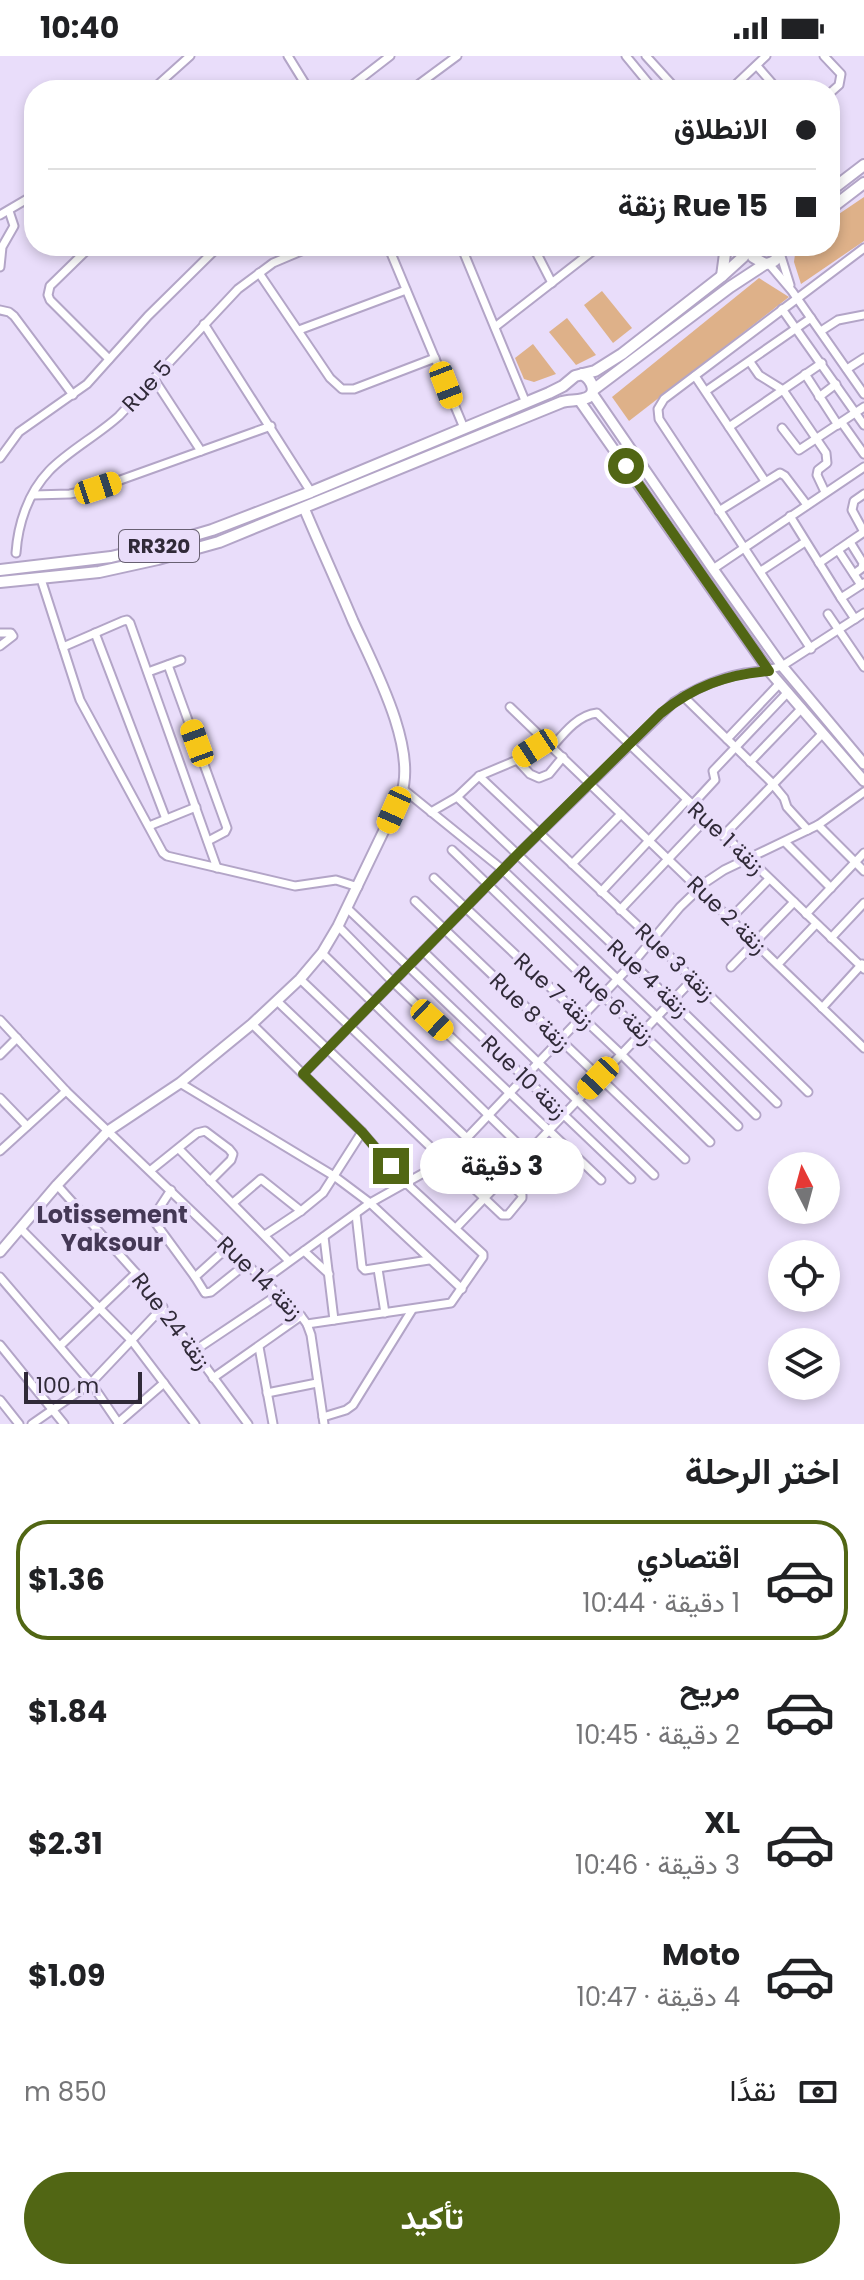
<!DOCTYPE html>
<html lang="ar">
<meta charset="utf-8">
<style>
:root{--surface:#fff;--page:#f6f6f6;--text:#202124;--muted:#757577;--line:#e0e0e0;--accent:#516614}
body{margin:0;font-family:Poppins,Vazirmatn,sans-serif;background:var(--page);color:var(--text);direction:rtl;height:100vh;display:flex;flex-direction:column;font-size:30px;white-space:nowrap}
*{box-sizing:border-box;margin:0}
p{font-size:26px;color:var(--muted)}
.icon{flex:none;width:44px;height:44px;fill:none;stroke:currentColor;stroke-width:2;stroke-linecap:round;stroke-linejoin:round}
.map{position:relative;height:1368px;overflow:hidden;direction:ltr}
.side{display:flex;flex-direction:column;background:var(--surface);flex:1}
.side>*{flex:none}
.banner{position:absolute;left:24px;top:24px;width:816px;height:176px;border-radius:32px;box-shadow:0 4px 12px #0003;direction:rtl;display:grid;align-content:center;height:176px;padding:0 24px;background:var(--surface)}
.needle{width:52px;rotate:354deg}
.buttons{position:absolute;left:768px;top:1096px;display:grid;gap:16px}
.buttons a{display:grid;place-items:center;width:72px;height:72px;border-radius:50%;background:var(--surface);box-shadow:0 4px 12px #0003;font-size:40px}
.scale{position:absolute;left:24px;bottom:20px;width:118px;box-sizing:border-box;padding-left:8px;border:4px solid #302a38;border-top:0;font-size:22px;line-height:28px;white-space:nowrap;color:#302a38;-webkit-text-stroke:6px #e9ddfa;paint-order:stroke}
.end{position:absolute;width:36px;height:36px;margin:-18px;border:10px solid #516614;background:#fff;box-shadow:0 0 0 4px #fff}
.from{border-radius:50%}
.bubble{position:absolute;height:56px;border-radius:28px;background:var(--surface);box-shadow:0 4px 12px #0003;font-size:26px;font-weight:700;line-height:56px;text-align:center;direction:rtl}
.car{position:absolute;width:24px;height:48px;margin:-24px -12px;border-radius:10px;box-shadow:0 0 6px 2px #0007;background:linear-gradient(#f5c518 24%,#345 0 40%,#f5c518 0 76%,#345 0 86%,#f5c518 0)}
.banner b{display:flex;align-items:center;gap:28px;height:76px;font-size:30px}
.banner b+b{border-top:2px solid var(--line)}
.banner i{width:20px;height:20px;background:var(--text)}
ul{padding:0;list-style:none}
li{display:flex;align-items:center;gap:24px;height:120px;margin:0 16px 12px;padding:0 8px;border:4px solid transparent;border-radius:32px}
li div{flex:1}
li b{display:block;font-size:30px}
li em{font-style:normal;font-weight:700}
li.current{border-color:var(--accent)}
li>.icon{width:72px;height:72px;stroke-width:1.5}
h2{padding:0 24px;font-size:36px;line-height:96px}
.pay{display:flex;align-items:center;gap:20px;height:88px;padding:0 24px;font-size:30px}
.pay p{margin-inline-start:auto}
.button{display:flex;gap:16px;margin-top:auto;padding:16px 24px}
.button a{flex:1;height:92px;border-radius:48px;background:var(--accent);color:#fff;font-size:32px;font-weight:700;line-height:92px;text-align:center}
.status{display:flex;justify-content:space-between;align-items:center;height:56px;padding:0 40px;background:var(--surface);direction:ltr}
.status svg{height:22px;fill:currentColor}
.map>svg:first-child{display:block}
.green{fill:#deb189}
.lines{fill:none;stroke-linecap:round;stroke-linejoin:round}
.street-casing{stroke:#b3a5c7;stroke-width:11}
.secondary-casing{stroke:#b3a5c7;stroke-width:13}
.primary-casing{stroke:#b3a5c7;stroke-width:14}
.street{stroke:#fff;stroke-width:7}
.secondary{stroke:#fff;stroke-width:9}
.primary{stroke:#fff;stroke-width:10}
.route{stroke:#516614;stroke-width:10}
.labels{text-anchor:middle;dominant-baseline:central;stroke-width:8;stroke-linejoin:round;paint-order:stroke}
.shield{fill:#e9ddfa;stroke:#686072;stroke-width:2}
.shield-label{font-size:20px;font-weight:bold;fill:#302a38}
.street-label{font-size:22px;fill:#302a38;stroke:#e9ddfa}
.neighbourhood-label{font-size:24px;font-weight:bold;fill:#443855;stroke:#e9ddfa}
</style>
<div class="status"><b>10:40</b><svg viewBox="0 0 49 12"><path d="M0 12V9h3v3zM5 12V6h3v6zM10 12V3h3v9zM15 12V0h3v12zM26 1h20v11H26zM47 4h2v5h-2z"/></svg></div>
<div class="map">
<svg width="864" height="1368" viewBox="0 0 864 1368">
<rect width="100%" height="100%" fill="#e9ddfa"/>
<g class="green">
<path d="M 864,141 L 864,185 L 801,228 L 794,206 L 796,190 L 830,190 L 830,164 Z"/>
<path d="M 759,222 L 789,241 L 629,365 L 612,341 Z"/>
<path d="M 602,235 L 632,272 L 613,287 L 584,249 Z"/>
<path d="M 567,262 L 596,299 L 576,309 L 549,276 Z"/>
<path d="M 533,288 L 556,318 L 534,326 L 524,323 L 515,302 Z"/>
</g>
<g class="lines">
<defs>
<g id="street">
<path d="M 288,0 L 309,34"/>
<path d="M 626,0 L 654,34"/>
<path d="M 646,0 L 677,34"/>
<path d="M 824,0 L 841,18 L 839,29 L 830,37"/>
<path d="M 757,10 L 778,34"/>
<path d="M 152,34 L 190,0"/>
<path d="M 346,34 L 390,0"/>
<path d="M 411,34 L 457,0"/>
<path d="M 730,34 L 766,0"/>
<path d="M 0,159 L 34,139"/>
<path d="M 91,190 L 50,230 L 48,239 L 50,244 L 109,303"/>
<path d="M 388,190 L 464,372"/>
<path d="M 461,190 L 526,347"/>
<path d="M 533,190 L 552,227"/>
<path d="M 780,197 L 790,229"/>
<path d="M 769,208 L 792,235 L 864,338"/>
<path d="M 0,211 L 2,191 L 14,170 L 9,155"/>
<path d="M 259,217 L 330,322 L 342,333 L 354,333 L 435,302"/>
<path d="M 782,253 L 864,369"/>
<path d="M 0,254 L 9,256 L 14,260 L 73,339"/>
<path d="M 204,268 L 311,436"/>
<path d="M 495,271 L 599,190"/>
<path d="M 299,274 L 406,234"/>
<path d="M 821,275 L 838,264 L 864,259"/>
<path d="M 750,306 L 759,319 L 783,334 L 826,397 L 827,407 L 818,414 L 817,419 L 825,436"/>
<path d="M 847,313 L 864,302"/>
<path d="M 805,318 L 838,369"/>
<path d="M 695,320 L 765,425"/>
<path d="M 154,323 L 201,395"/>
<path d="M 706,335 L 811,262"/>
<path d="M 819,341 L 836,328"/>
<path d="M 842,367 L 864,398"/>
<path d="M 729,371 L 822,307"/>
<path d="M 782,372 L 799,394 L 864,351"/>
<path d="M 0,402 L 19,376 L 87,328 L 148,260 L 219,190"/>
<path d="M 864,438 L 854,445 L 852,454 L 864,476"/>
<path d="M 33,439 L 70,438 L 98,432 L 271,370"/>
<path d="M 719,455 L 780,417 L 785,420 L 807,449"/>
<path d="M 790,460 L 841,542"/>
<path d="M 850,486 L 863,507 L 862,512 L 854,518"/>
<path d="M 838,494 L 861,529"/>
<path d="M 16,497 C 18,468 28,437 49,415 C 68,395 97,380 119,360 L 238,233 L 273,207 L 313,190"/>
<path d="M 819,507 L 864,476"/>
<path d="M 713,513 L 864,411"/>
<path d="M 761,515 L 805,486"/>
<path d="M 41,523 L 80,644 L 163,797 L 167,800 L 295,830 L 336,824 L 358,831"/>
<path d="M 828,558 L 864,611"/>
<path d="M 855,563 L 841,542 L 864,527"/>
<path d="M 0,577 L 11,577 L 13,580 L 0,590"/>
<path d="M 95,577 L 166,763"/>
<path d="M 63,591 L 123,565 L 127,564 L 130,567 L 217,812"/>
<path d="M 811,593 L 659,363 L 658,353 L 664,343 L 864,192"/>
<path d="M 168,609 L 227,772 L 225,776 L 208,785"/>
<path d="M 148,616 L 181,604"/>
<path d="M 683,640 L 770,725 L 784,742 L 787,751 L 808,774"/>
<path d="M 510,651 L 864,992"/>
<path d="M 727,683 L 780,627"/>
<path d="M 552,691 C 564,677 578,659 597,657 L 864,913"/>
<path d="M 517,704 L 530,718 L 539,722 L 549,718 L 563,701"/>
<path d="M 750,706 L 802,652"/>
<path d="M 479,720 L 653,884 L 808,1036"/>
<path d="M 403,733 L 503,814 L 657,961 L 756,1059"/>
<path d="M 457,741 L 672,945 L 777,1047"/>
<path d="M 691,750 L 715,724 L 713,715 L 788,636"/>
<path d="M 431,756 L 457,741 L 479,720 L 517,704 L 544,684"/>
<path d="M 818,769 L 864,815"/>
<path d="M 149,770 L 196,751"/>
<path d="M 723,780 L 823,677"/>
<path d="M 785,786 L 831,832"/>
<path d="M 452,794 L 738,1070"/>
<path d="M 572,808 L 621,758"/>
<path d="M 434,822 L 621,998 L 710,1086"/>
<path d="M 601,836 L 686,745"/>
<path d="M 415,845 L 685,1103"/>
<path d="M 348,853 L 631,1123"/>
<path d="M 620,854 L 706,763"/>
<path d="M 806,858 L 864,797"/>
<path d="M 730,863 L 769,823"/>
<path d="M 338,870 L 393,926 L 601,1124"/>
<path d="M 831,882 L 864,847"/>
<path d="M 423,895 L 654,1119"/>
<path d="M 322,897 L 550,1119"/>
<path d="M 778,908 L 816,868"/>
<path d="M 731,911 L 794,846"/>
<path d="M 277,945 L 502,1159 L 508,1159 L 522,1142 L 522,1139 L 467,1082 L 300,923"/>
<path d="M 822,952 L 862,908"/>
<path d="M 0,964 L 66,1035 L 301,1260 L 307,1268 L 311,1279 L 324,1368"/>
<path d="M 252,968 L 362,1076 L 406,1127 L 483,1198 L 483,1201 L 451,1247 L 307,1268"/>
<path d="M 0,999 L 17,982"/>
<path d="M 303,1018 L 517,799 L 674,646 C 697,632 718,622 745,617 C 758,615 769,614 782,610 L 864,557"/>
<path d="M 180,1027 L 334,1120 L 370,1147 L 462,1233"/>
<path d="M 0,1042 L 27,1070"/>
<path d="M 179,1093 L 289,1205"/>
<path d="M 0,1095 L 66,1035"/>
<path d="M 151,1114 L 197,1077 L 205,1075 L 229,1093 L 233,1098 L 231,1104 L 210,1125"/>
<path d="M 57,1129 L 136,1217 L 248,1368"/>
<path d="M 171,1134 L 154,1160 L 154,1165 L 195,1221"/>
<path d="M 233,1147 L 261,1123 L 301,1155"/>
<path d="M 356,1158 L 362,1211 L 365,1214 L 429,1204"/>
<path d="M 20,1172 L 132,1285 L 195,1368"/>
<path d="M 456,1172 L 693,923"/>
<path d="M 265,1179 L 301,1155 L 323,1137 L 362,1076"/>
<path d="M 324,1181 L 334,1264"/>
<path d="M 228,1191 L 195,1221 L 205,1237 L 211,1236 L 246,1208"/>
<path d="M 304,1195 L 329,1218"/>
<path d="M 378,1213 L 385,1257"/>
<path d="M 0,1221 L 91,1327 L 119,1368"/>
<path d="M 264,1224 L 370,1147 L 445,1105 L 632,908 L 680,851 L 706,826 L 724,814 L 818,769 L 864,736"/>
<path d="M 0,1289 L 64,1368"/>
<path d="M 60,1290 L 136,1217"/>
<path d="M 259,1291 L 273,1368"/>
<path d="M 194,1295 L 279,1238"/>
<path d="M 213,1322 L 301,1260"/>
<path d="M 267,1337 L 317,1327"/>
<path d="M 0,1344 L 19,1368"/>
<path d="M 323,1361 L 346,1354 L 353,1349 L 412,1254"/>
<path d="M 118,1367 L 164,1327"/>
<path d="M 32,1368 L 91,1327 L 163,1251"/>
</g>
<g id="secondary">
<path d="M 592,337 L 713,513 L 782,610 L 864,708"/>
<path d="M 579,344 L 769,615 L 864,725"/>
<path d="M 0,1196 L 57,1129 L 108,1075 L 180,1027 L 252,968 L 300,923 L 322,897 L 338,870 L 401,739 C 418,692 373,609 353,565 C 337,527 320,490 304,452"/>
</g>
<g id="primary">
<path d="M 830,135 L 864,109"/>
<path d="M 830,153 L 864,127"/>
<path d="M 751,191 L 753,201 L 765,208 C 775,207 781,201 780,190"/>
<path d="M 722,220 L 726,190"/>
<path d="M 593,334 L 730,231 L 765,208"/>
<path d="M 0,514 L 111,501 L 161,489 L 212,474 L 311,436 L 549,337 L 563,330 L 575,320 L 595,315 L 622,298 L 722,220 L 743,201 L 751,190"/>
<path d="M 0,526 L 99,516 L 158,503 L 219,486 L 562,346 C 569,344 576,345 583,343 C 599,340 593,324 582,318"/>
</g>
</defs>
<use href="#street" class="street-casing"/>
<use href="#secondary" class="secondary-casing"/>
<use href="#primary" class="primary-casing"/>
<use href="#street" class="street"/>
<use href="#secondary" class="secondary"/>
<use href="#primary" class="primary"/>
</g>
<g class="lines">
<path class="route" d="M 391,1110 L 362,1076 L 303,1018 L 517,799 L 661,657 C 693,631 727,618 769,615 L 626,410"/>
</g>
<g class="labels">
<rect class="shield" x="119" y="474" width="80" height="32" rx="6"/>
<g class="shield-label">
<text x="159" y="490">RR320</text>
</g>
<g class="street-label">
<text transform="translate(147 330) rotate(-47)">Rue 5</text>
<text transform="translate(726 782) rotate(43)">Rue 1 زنقة</text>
<text transform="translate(727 859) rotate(44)">Rue 2 زنقة</text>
<text transform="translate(675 906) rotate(44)">Rue 3 زنقة</text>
<text transform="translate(648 922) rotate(43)">Rue 4 زنقة</text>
<text transform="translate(554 935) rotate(43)">Rue 7 زنقة</text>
<text transform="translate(614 949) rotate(44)">Rue 6 زنقة</text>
<text transform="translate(530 956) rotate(44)">Rue 8 زنقة</text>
<text transform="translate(524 1021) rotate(44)">Rue 10 زنقة</text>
<text transform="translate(260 1222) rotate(44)">Rue 14 زنقة</text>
<text transform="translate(171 1265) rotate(53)">Rue 24 زنقة</text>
</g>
<g class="neighbourhood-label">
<text x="112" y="1158">Lotissement<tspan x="112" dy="28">Yaksour</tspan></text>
</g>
</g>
</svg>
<div class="buttons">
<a><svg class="needle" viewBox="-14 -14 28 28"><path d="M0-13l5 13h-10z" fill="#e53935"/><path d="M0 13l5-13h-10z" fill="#757577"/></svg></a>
<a><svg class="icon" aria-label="locate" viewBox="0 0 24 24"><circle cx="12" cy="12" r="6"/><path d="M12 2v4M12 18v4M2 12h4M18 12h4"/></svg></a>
<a><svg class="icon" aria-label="layers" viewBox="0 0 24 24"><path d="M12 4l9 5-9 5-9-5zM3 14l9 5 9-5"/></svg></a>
</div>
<div class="scale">100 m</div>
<i class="end from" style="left:626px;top:410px"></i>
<i class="end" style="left:391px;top:1110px"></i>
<div class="bubble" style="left:420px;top:1082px;width:164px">3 دقيقة</div>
<i class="car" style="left:446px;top:329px;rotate:159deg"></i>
<i class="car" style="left:98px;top:432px;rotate:72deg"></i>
<i class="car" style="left:197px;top:687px;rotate:340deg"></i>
<i class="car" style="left:535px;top:692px;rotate:237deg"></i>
<i class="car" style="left:394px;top:754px;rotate:204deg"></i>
<i class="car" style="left:432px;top:964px;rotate:133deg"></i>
<i class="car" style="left:598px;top:1022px;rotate:223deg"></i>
<div class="banner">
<b><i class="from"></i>الانطلاق</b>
<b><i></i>Rue 15 زنقة</b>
</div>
</div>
<section class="side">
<h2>اختر الرحلة</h2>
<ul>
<li class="current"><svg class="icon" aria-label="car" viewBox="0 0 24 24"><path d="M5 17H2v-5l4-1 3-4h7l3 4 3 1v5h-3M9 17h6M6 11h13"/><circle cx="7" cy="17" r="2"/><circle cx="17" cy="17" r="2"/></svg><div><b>اقتصادي</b><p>1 دقيقة · 10:44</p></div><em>$1.36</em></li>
<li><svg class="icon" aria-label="car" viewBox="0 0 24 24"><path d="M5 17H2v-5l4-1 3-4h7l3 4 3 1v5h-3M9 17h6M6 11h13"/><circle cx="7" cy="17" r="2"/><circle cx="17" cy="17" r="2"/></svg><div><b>مريح</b><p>2 دقيقة · 10:45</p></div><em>$1.84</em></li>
<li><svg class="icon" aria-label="car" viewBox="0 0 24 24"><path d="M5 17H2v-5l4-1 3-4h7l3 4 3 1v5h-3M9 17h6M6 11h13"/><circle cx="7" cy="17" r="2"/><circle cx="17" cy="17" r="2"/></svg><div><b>XL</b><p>3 دقيقة · 10:46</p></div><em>$2.31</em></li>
<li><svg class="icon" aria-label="car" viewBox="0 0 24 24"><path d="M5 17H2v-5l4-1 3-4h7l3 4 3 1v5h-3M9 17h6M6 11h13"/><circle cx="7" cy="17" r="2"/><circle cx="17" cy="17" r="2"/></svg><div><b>Moto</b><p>4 دقيقة · 10:47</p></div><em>$1.09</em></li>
</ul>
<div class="pay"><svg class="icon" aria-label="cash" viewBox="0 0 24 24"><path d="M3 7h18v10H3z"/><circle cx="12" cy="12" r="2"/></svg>نقدًا<p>850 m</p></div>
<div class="button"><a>تأكيد</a></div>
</section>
